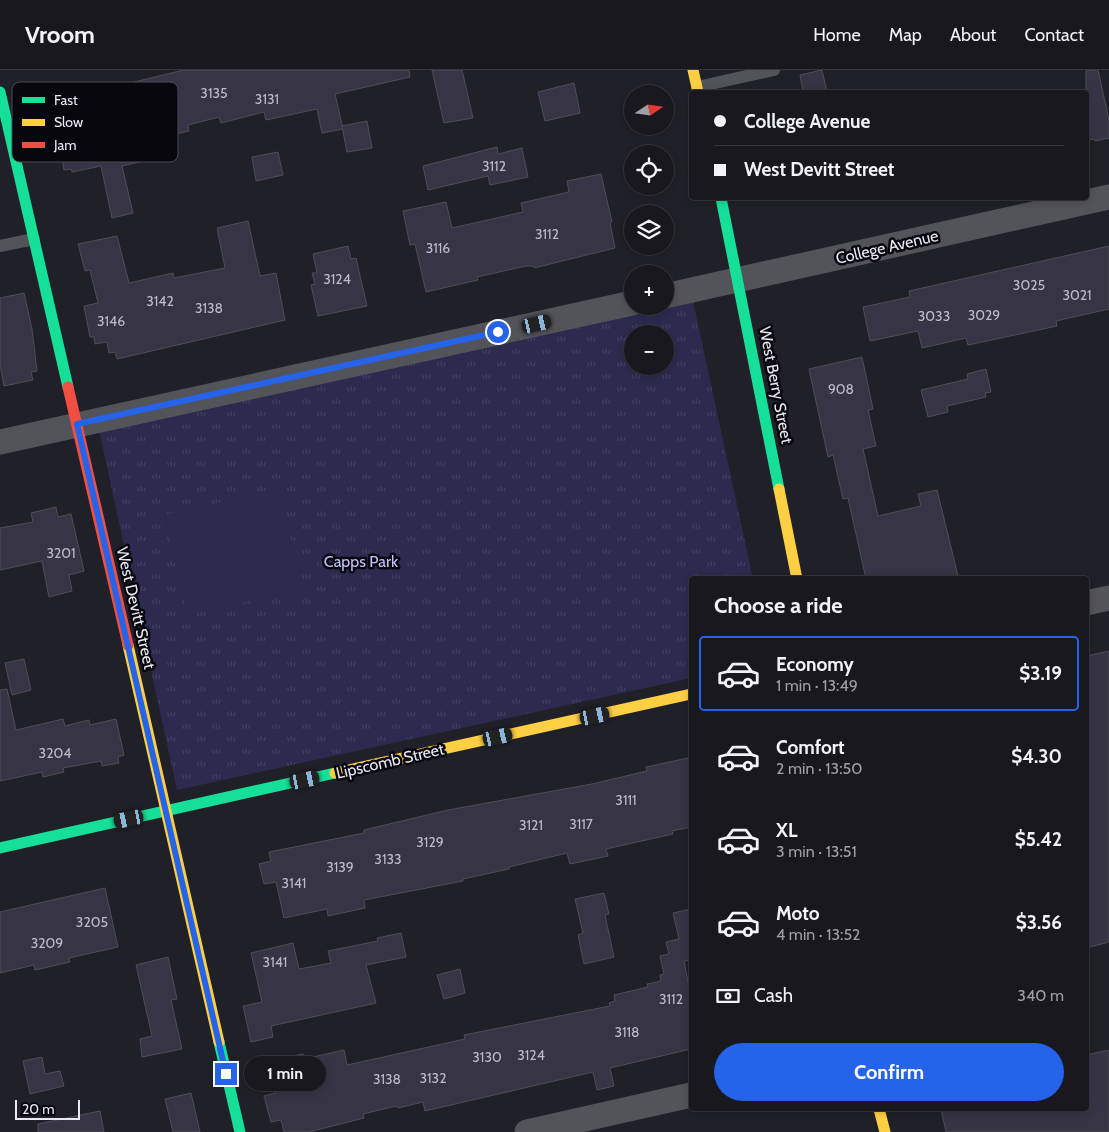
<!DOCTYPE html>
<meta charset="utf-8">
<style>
:root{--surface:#18181e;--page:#212127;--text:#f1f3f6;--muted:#9fa0a4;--line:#36373c;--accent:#2563eb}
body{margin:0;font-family:Cabin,sans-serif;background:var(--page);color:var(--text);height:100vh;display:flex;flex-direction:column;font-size:19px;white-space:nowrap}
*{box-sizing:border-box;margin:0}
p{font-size:16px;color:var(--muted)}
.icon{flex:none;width:28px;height:28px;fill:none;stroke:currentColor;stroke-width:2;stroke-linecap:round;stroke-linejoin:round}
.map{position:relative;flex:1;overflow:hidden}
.sheet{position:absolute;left:689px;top:506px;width:400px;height:535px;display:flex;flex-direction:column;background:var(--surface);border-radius:5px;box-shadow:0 2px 8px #0003,0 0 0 1px var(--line)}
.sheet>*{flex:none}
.top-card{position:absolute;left:689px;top:20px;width:400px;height:110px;border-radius:5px;box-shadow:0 2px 8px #0003,0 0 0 1px var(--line);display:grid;align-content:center;height:110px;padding:0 25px;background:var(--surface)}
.needle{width:32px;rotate:77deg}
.tools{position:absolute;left:624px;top:15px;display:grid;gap:10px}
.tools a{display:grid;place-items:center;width:50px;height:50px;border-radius:50%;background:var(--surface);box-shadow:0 2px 8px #0003,0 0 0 1px var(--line);font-size:25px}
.scale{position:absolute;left:15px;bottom:12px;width:65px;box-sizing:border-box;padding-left:5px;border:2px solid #e8e9f5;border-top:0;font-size:14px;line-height:18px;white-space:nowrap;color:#e8e9f5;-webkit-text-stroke:4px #08070e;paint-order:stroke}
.end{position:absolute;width:22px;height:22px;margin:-11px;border:6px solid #2563eb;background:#fff;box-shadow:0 0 0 2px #fff}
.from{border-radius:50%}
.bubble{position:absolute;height:35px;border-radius:18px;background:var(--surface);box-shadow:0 2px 8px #0003,0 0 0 1px var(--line);font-size:16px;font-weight:800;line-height:35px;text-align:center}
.car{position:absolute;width:15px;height:30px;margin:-15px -8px;border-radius:6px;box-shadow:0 0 4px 1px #0007;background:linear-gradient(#222 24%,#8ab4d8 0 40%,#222 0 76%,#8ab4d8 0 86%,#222 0)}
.top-card b{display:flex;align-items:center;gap:18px;height:48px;font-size:19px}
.top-card b+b{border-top:1px solid var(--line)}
.top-card i{width:12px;height:12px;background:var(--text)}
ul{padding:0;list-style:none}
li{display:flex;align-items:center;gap:15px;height:75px;margin:0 10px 8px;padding:0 15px;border:2px solid transparent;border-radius:5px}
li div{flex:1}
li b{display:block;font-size:19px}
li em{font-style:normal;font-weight:800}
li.on{border-color:var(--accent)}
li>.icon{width:45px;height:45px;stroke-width:1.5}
h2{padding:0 25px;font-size:22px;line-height:60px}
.pay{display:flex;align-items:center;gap:12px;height:55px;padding:0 25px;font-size:19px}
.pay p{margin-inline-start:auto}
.cta{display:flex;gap:10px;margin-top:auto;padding:10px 25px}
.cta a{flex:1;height:58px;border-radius:30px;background:var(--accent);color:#fff;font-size:20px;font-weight:800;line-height:58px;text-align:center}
header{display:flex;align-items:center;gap:30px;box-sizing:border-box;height:70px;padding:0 25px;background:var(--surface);border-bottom:1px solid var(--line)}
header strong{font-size:24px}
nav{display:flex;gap:28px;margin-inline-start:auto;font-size:18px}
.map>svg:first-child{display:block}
.grass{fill:url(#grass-tufts);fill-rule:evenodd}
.pitch{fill:#2d2a4f}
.building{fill:#373545;stroke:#4e4e55}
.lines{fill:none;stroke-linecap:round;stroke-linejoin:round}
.lane{stroke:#53535a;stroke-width:12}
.street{stroke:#53535a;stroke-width:25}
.fast{stroke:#16e098;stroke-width:11}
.slow{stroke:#ffcf43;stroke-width:11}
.jam{stroke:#f24e42;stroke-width:11}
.route{stroke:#2563eb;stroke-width:6}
.labels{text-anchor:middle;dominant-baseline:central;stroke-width:5;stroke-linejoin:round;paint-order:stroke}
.number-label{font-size:14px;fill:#bcbcc9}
.street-label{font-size:16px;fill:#e8e9f5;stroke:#08070e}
.park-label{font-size:16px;fill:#c1c1fa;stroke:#08070e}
.key{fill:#08070e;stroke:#4b4b53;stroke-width:1}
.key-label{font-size:14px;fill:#e8e9f5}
</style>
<header>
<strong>Vroom</strong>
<nav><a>Home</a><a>Map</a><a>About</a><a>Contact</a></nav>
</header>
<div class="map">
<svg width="1109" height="1062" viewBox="0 0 1109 1062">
<defs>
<pattern id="grass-tufts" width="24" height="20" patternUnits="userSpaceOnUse" patternTransform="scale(1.25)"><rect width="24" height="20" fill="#2d2a4f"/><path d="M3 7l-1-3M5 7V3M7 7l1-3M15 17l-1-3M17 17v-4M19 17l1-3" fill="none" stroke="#413f60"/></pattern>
</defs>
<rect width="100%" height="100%" fill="#202028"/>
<path class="grass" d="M 693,231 L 753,509 L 691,509 L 691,608 L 177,720 L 99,360 ZM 632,264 L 665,264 L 665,296 L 632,296 Z"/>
<path class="pitch" d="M 280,419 L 302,519 L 187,545 L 165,445 Z"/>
<g class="building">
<path d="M 184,0 L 409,0 L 410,7 L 335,24 L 343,59 L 322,63 L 317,39 L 266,50 L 264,42 L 221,53 L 219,47 L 188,55 L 189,61 L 144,71 L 148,90 L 122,96 L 133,143 L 112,148 L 101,96 L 72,102 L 71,99 L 64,100 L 62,86 L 57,87 L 48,43 L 57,41 L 55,31 Z"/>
<path d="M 432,0 L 462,0 L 473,48 L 444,53 Z"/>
<path d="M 822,0 L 827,22 L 803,22 L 800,5 Z"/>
<path d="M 1086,0 L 1098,0 L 1109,50 L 1109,68 L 1095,71 L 1094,69 L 1086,70 Z"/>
<path d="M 574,13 L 580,43 L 545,51 L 538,22 Z"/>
<path d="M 367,51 L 372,78 L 347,82 L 342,56 Z"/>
<path d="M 497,77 L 498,84 L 522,78 L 528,107 L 490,115 L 488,106 L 428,120 L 423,96 Z"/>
<path d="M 278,82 L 283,105 L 256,111 L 252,87 Z"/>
<path d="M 601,104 L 612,152 L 610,153 L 615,178 L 534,198 L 534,196 L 526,196 L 477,207 L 478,210 L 426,222 L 415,174 L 410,175 L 403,141 L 446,132 L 452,158 L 523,142 L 521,133 L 569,122 L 567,111 Z"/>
<path d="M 248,151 L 260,206 L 276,203 L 285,250 L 117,289 L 115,282 L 109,283 L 107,272 L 95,274 L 94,267 L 90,267 L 84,236 L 98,233 L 90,200 L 85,201 L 78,174 L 117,166 L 129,213 L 173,203 L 174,208 L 225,198 L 217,158 Z"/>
<path d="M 348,176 L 351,189 L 356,188 L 367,236 L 318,246 L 311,215 L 315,214 L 312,203 L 317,203 L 313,184 Z"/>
<path d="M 1109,176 L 1109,239 L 1056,251 L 1057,256 L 968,275 L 966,268 L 922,278 L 918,261 L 870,271 L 863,237 L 910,227 L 909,221 Z"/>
<path d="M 24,223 L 32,259 L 37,301 L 31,302 L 33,310 L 4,316 L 0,295 L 0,228 Z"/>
<path d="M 862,287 L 873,339 L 868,340 L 876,376 L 863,379 L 878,446 L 921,436 L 918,424 L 937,420 L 958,506 L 945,509 L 866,509 L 848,428 L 843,429 L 833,385 L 828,387 L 809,299 Z"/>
<path d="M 986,299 L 991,322 L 985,323 L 986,327 L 947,336 L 948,342 L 928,347 L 921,320 L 968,309 L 967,304 Z"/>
<path d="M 56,437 L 58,447 L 71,444 L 84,501 L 69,505 L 72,521 L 49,527 L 42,491 L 0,500 L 0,458 L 33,452 L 31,443 Z"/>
<path d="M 1109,581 L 1109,872 L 1086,878 L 1086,586 Z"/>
<path d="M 24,589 L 31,620 L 12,625 L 5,593 Z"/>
<path d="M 7,619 L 16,660 L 63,649 L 65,656 L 89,650 L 90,655 L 116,649 L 124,685 L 118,687 L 119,693 L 102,696 L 101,691 L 63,698 L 64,702 L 43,707 L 42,702 L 0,711 L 0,620 Z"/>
<path d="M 688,688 L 691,704 L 691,757 L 672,761 L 673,764 L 606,779 L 608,786 L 570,794 L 567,783 L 509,797 L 509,799 L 463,809 L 463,811 L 364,830 L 365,838 L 328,846 L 327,839 L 284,848 L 276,812 L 264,814 L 259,794 L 271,791 L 269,782 L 364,763 L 364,760 L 448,740 L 592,714 L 647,701 L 646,697 Z"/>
<path d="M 105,818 L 118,877 L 69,888 L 70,892 L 35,900 L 34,895 L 0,903 L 0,842 Z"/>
<path d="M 604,823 L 609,844 L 605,845 L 614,887 L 584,894 L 578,865 L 583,863 L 575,829 Z"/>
<path d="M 691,839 L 691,890 L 684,891 L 691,927 L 691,979 L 610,998 L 614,1016 L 597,1020 L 593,1002 L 425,1041 L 423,1032 L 398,1038 L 396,1036 L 363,1044 L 364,1048 L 309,1062 L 284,1062 L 281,1050 L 271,1052 L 264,1026 L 275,1023 L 268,991 L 303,984 L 304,989 L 344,980 L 347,995 L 465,969 L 464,965 L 610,936 L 609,933 L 615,931 L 614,925 L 648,917 L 647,914 L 661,911 L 660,905 L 664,904 L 660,886 L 669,884 L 666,872 L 679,869 L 673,843 Z"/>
<path d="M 401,863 L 406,887 L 366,895 L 376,933 L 271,956 L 273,967 L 251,972 L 243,936 L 262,932 L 251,883 L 293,873 L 299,899 L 331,893 L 328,881 L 378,871 L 377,868 Z"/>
<path d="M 168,887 L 177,929 L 171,930 L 182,979 L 142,987 L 140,969 L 152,966 L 136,895 Z"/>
<path d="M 460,899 L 465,923 L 444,929 L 437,905 Z"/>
<path d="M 1109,980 L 1109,1062 L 946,1062 L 941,1039 L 1086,1039 L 1086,985 Z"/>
<path d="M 42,987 L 45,1004 L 60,1001 L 64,1016 L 30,1024 L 23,991 Z"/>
<path d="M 191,1023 L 200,1062 L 173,1062 L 165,1029 Z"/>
<path d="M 100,1041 L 104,1062 L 38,1062 L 38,1054 Z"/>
</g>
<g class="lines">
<g class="lane">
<path d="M 697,17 L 774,0"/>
<path d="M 0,176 L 34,169"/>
</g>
<g class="street">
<path d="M 665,226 L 1109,127"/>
<path d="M 0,372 L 632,233"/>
<path d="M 1086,533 L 1109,528"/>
<path d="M 527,1062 L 691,1025"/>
</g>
<g class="fast">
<path d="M 0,22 L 68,317"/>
<path d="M 721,128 L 779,419"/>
<path d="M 0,778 L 335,703"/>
<path d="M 219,972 L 240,1062"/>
</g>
<g class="slow">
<path d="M 693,0 L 698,22"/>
<path d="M 779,419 L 797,509"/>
<path d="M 128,575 L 219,972"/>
<path d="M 335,703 L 691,624"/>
<path d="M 879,1039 L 885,1062"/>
</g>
<path class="jam" d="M 68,317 L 128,575"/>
</g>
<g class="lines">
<path class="route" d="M 226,1004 L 77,354 L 498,262"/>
</g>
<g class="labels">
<g class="number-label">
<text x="214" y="23">3135</text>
<text x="267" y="29">3131</text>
<text x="494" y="96">3112</text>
<text x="547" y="164">3112</text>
<text x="438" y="178">3116</text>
<text x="337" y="209">3124</text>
<text x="1029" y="215">3025</text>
<text x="1077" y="225">3021</text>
<text x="160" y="231">3142</text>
<text x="209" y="238">3138</text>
<text x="984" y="245">3029</text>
<text x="934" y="246">3033</text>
<text x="111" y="251">3146</text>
<text x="841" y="319">908</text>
<text x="61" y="483">3201</text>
<text x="55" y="683">3204</text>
<text x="626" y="730">3111</text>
<text x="581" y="754">3117</text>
<text x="531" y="755">3121</text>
<text x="430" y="772">3129</text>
<text x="388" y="789">3133</text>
<text x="340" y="797">3139</text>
<text x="294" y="813">3141</text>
<text x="92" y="852">3205</text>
<text x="47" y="873">3209</text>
<text x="275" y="892">3141</text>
<text x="671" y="929">3112</text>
<text x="627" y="962">3118</text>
<text x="531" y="985">3124</text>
<text x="487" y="987">3130</text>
<text x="433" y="1008">3132</text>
<text x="387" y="1009">3138</text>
</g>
<g class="street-label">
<text transform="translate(887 177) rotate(-13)">College Avenue</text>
<text transform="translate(776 315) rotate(79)">West Berry Street</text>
<text transform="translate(136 538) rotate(77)">West Devitt Street</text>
<text transform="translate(390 691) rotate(-13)">Lipscomb Street</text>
</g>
<g class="park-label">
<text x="361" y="491">Capps Park</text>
</g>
</g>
<rect x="12" y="12" width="166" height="80" rx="8" class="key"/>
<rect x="22" y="27" width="23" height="6" fill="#16e098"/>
<rect x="22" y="49" width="23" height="7" fill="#ffcf43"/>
<rect x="22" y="72" width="23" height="6" fill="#f24e42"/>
<g class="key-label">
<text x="54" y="35">Fast</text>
<text x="54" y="57">Slow</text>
<text x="54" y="80">Jam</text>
</g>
</svg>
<div class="tools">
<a><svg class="needle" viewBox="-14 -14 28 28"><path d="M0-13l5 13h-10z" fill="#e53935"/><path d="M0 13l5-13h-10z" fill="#9fa0a4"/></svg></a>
<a><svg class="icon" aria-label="locate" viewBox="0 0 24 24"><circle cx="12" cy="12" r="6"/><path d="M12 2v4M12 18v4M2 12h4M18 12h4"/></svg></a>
<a><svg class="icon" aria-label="layers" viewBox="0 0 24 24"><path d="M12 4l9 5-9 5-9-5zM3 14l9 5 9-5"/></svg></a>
<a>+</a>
<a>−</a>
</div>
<div class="scale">20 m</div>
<i class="end from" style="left:498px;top:262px"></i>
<i class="end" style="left:226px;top:1004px"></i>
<div class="bubble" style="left:244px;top:986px;width:82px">1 min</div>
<i class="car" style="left:537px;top:254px;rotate:77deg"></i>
<i class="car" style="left:595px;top:646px;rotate:78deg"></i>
<i class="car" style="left:498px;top:667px;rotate:77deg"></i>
<i class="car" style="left:305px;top:710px;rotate:78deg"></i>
<i class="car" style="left:129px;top:749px;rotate:258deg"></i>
<div class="top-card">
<b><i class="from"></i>College Avenue</b>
<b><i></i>West Devitt Street</b>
</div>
<section class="sheet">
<h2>Choose a ride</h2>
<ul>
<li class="on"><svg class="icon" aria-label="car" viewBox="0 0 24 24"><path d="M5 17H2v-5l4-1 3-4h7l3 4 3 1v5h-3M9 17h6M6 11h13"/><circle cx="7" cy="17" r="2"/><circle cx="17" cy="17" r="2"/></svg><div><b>Economy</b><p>1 min · 13:49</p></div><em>$3.19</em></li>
<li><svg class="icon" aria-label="car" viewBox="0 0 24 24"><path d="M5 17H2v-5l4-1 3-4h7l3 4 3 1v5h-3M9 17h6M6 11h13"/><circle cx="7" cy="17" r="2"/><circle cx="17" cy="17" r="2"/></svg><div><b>Comfort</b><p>2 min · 13:50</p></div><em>$4.30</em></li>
<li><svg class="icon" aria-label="car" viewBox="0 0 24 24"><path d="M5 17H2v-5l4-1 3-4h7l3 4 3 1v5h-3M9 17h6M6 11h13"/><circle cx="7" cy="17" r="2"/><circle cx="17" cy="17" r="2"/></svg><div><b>XL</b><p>3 min · 13:51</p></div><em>$5.42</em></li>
<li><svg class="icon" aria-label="car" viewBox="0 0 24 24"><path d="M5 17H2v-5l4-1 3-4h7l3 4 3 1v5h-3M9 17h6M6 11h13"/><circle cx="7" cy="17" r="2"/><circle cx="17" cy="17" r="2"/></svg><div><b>Moto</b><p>4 min · 13:52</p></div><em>$3.56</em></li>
</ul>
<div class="pay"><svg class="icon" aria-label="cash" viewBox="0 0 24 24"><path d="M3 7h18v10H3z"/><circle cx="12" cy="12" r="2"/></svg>Cash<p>340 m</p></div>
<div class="cta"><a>Confirm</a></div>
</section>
</div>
